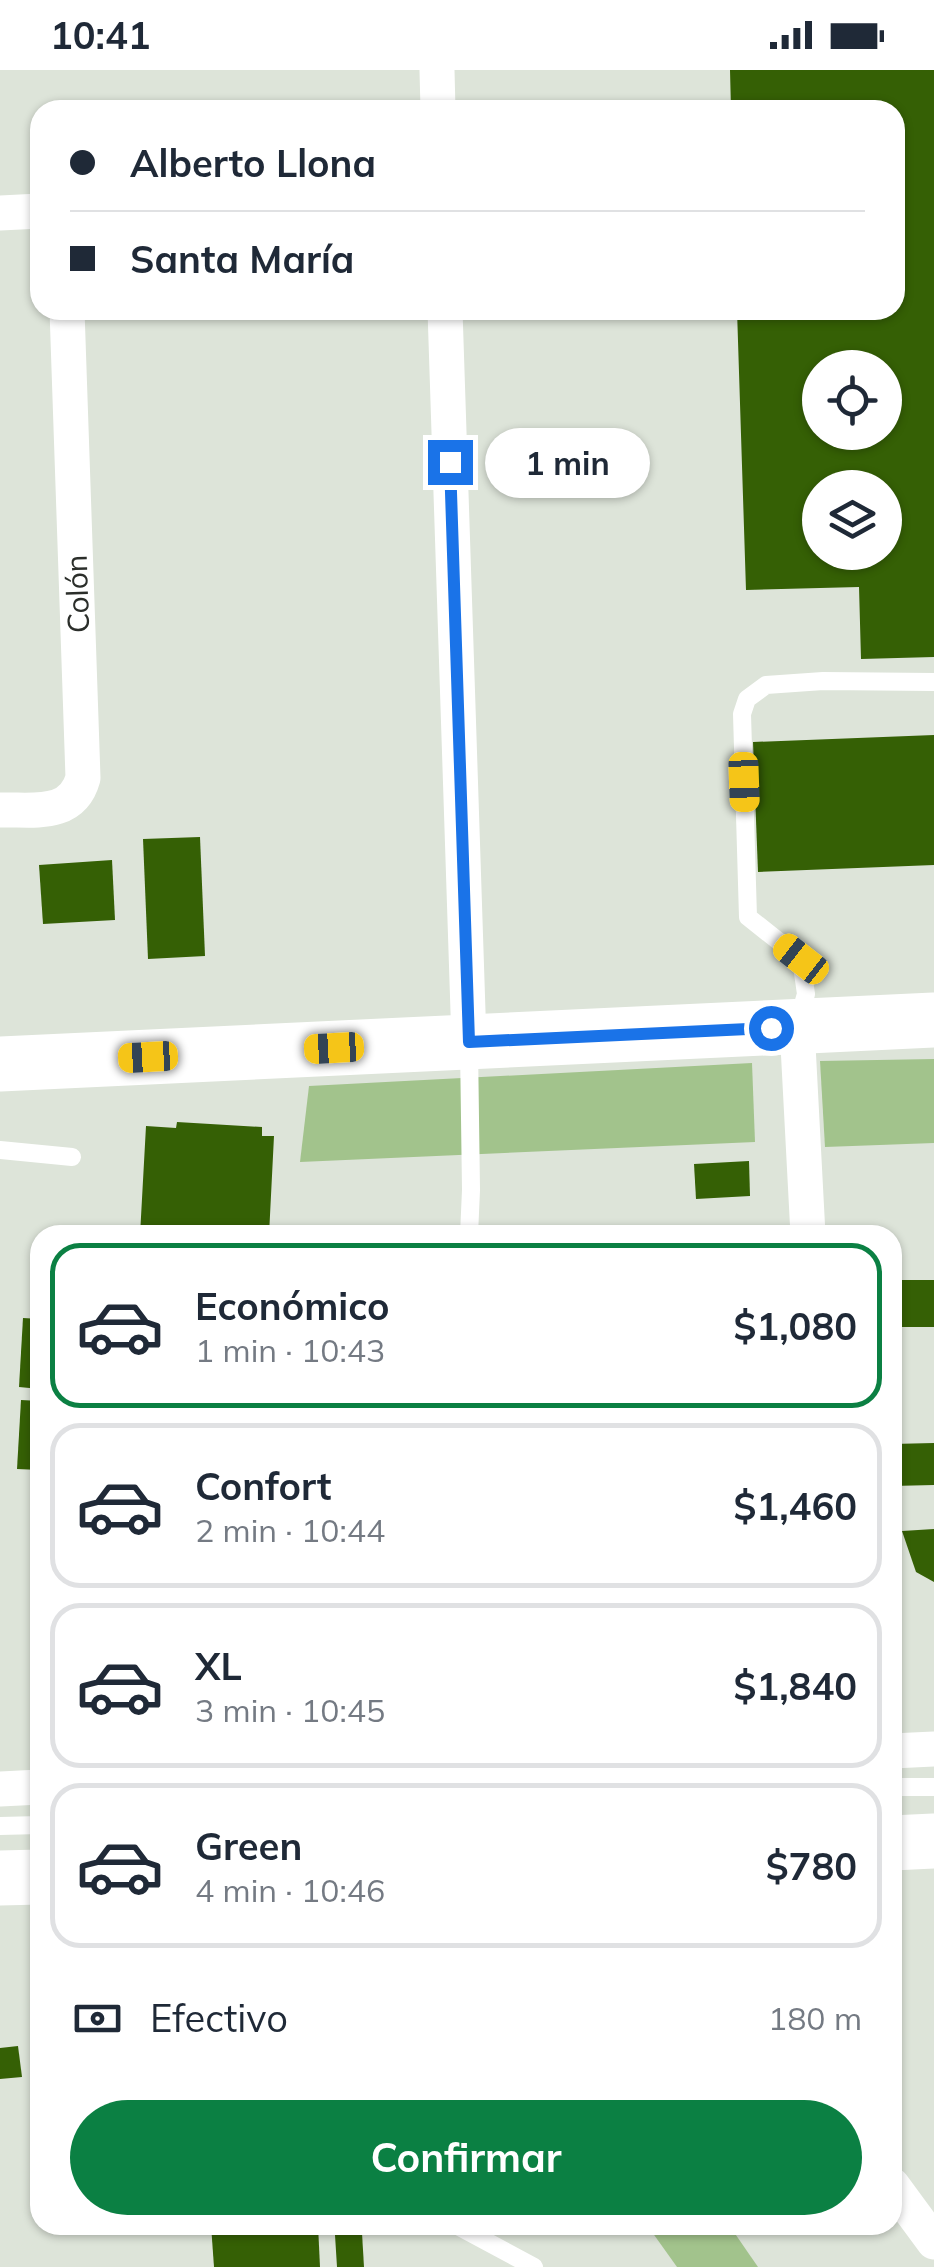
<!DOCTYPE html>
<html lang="es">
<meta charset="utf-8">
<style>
:root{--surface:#fff;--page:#f2f2f3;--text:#1f2937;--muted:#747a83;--line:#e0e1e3;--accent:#0b8043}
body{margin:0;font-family:Mulish,sans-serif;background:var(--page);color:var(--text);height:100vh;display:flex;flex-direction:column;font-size:38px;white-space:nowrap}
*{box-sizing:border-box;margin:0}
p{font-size:32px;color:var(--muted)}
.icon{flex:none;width:55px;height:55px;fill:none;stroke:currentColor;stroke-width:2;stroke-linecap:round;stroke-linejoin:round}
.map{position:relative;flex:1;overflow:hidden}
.details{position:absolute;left:30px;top:1155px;width:872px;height:1010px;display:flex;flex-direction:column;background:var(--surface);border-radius:30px;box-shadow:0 2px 8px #0004}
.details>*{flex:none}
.hud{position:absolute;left:30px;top:30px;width:875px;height:220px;border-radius:30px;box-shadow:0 2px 8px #0004;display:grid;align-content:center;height:220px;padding:0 40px;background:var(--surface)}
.controls{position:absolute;left:802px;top:280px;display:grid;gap:20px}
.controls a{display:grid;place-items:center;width:100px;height:100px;border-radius:50%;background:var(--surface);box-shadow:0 2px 8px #0004;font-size:50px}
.end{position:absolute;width:45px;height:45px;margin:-22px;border:12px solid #1a73e8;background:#fff;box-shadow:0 0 0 5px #fff}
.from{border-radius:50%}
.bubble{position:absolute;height:70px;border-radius:35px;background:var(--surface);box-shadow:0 2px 8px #0004;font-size:32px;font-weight:700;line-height:70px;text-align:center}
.car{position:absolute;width:30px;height:60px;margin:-30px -15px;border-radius:12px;box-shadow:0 0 8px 2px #0007;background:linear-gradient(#f5c518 24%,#345 0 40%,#f5c518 0 76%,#345 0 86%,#f5c518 0)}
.hud b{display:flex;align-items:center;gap:35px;height:95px;font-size:38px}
.hud b+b{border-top:2px solid var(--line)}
.hud i{width:25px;height:25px;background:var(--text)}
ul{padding:18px 0 0;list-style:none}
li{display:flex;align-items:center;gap:30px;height:165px;margin:0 20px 15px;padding:0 20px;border:5px solid var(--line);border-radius:30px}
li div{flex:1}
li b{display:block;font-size:38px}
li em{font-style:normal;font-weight:700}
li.active{border-color:var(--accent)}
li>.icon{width:90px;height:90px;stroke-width:1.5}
.pay{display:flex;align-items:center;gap:25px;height:110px;padding:0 40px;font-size:38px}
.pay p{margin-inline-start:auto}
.button{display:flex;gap:20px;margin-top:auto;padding:20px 40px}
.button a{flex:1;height:115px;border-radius:60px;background:var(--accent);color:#fff;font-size:40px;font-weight:700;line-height:115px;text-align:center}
.status{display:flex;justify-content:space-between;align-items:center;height:70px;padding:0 50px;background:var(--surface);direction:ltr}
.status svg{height:28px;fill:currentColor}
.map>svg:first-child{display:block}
.green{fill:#a2c38c}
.building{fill:#356005;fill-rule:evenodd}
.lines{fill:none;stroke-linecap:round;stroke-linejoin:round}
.lane{stroke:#fff;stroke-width:18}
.street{stroke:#fff;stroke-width:35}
.primary{stroke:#fff;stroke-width:55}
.route{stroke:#1a73e8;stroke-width:12}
.labels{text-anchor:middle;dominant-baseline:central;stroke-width:10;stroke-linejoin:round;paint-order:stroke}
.street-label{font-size:30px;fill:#2b2e2a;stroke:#fff}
</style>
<div class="status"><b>10:41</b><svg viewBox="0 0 49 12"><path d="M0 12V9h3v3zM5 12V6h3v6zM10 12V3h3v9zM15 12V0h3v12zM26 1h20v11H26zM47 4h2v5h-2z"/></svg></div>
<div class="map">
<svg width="934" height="2197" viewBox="0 0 934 2197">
<rect width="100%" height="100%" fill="#dde4d9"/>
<g class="green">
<path d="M 934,989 L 934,1073 L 825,1077 L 820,991 Z"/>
<path d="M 752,993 L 755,1072 L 300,1092 L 309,1016 Z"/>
<path d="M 647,2155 L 729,2155 L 758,2197 L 677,2197 Z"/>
</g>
<g class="building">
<path d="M 730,0 L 934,0 L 934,587 L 861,589 L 859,517 L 746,520 L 737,240 L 895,240 L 895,40 L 731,40 ZM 820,298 L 885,298 L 885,362 L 820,362 ZM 820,418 L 885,418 L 885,482 L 820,482 Z"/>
<path d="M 934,665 L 934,795 L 758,802 L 753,672 Z"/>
<path d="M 200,767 L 205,886 L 148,889 L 143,769 Z"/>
<path d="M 112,790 L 115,850 L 43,854 L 39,795 Z"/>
<path d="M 177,1052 L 262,1057 L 262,1066 L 274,1066 L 269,1165 L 140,1165 L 146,1056 L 176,1058 Z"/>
<path d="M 749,1091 L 750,1126 L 696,1129 L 694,1094 Z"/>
<path d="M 752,1155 L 752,1165 L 671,1165 L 671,1160 Z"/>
<rect x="892" y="1210" width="42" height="47"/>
<path d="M 23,1248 L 40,1249 L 40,1319 L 19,1317 Z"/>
<path d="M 21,1330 L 40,1331 L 40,1400 L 17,1399 Z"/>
<path d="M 934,1373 L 934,1415 L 892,1416 L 892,1374 Z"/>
<path d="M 934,1459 L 934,1512 L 916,1502 L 902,1461 Z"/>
<path d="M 18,1976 L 22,2007 L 0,2009 L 0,1978 Z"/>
<path d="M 211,2155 L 318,2155 L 320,2197 L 214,2197 Z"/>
<path d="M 362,2163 L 364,2197 L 337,2197 L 335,2165 Z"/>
</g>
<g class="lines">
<g class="lane">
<path d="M 799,948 L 806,924 L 801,889 L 748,847 L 742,644 L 747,629 L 766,615 L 823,611 L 934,612"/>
<path d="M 469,976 L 471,1120 L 469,1165"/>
<path d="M 0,1080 L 72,1087"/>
<path d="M 892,1717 L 934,1717"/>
<path d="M 0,1756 L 40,1755"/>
<path d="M 456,2155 L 534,2197"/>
</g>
<g class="street">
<path d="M 437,0 L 438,40"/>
<path d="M 0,143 L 40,141"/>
<path d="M 445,240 L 469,972"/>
<path d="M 0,740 C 33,739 72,748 83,708 L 67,240"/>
<path d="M 797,956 L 808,1165"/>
<path d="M 892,1681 L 934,1679"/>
<path d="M 0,1719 L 40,1717"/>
<path d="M 892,2115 L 934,2172"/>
</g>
<g class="primary">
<path d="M 0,994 L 934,950"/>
<path d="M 892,1773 L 934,1771"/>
<path d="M 0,1808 L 40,1807"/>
</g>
</g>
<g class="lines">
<path class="route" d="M 450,392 L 469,972 L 771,958"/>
</g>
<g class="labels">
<g class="street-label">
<text transform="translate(77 524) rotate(-92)">Colón</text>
</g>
</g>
</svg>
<div class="controls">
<a><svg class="icon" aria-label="locate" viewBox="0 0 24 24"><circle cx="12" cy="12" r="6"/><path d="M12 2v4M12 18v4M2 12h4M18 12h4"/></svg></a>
<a><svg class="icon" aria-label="layers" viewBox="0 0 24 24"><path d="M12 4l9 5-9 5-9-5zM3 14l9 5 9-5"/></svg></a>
</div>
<i class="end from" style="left:771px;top:958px"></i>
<i class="end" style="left:450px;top:392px"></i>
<div class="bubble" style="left:485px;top:358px;width:165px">1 min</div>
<i class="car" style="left:744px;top:712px;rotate:178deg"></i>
<i class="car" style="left:801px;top:889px;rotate:308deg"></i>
<i class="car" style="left:334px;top:978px;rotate:267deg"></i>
<i class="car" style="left:148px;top:987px;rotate:267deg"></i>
<div class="hud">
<b><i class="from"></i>Alberto Llona</b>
<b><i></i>Santa María</b>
</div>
<section class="details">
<ul>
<li class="active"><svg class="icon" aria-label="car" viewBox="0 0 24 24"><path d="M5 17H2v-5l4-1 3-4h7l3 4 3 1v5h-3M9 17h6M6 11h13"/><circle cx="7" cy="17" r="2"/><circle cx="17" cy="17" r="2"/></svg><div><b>Económico</b><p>1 min · 10:43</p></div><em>$1,080</em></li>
<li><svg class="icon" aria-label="car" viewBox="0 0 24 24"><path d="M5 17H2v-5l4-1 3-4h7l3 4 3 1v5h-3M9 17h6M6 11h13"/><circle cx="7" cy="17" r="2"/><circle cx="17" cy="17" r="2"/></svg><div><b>Confort</b><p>2 min · 10:44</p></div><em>$1,460</em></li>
<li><svg class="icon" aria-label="car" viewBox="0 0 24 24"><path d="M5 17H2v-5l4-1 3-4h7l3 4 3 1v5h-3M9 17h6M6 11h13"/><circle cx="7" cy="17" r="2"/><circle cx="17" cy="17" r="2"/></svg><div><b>XL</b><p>3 min · 10:45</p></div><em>$1,840</em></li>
<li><svg class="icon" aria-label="car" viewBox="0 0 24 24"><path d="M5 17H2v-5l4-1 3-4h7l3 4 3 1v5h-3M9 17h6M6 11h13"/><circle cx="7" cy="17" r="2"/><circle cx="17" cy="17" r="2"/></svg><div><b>Green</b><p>4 min · 10:46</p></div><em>$780</em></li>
</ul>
<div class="pay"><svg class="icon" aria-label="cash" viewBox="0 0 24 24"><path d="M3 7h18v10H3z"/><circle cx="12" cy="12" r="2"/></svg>Efectivo<p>180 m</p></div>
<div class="button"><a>Confirmar</a></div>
</section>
</div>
